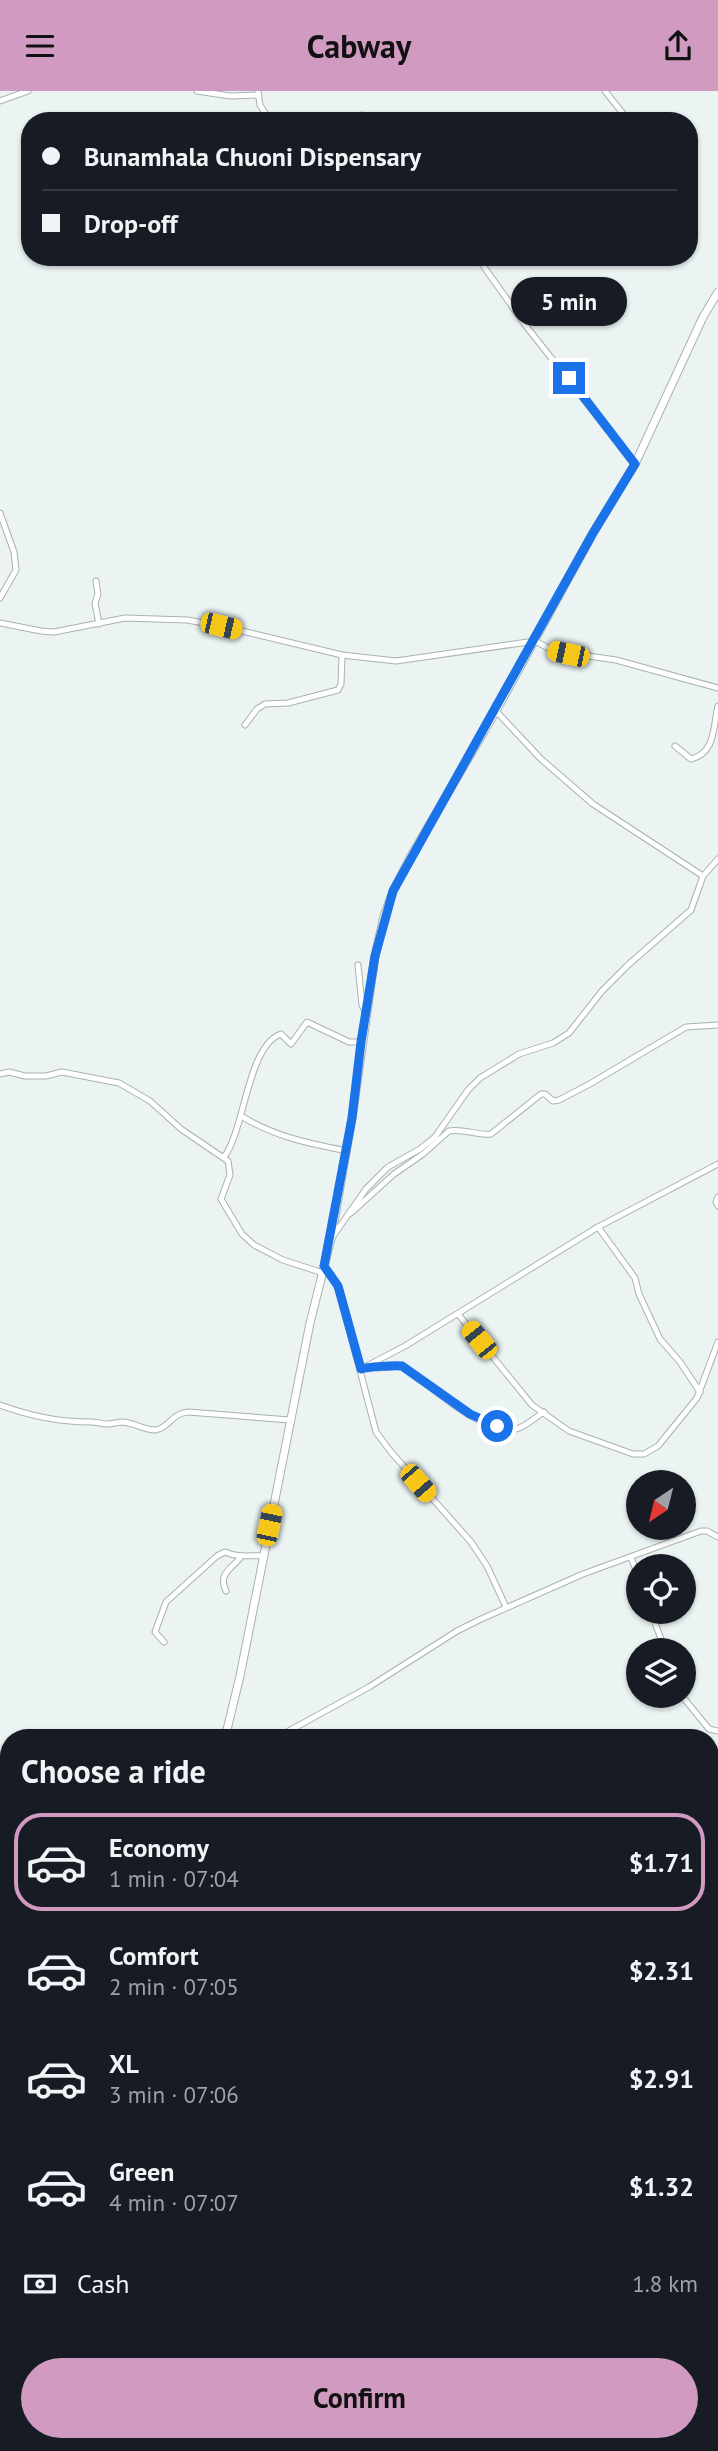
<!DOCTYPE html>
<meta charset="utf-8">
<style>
:root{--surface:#171b24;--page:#242831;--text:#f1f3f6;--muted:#9ea1a6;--line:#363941;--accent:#d19ac1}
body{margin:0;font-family:"PT Sans",sans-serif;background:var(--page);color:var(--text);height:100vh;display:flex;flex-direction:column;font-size:26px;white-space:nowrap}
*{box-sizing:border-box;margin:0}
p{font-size:23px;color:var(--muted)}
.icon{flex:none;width:38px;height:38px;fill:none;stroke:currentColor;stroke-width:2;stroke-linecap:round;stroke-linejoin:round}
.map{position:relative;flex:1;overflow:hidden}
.drawer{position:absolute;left:0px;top:1638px;width:719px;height:723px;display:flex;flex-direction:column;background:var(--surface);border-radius:28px 28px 0 0;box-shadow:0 2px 5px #0004}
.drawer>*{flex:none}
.top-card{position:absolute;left:21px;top:21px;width:677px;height:154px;border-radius:28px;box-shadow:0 2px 5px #0004;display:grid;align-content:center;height:154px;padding:0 21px;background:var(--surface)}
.needle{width:46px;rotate:215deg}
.tools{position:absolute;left:626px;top:1379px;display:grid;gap:14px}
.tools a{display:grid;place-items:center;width:70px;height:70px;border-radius:50%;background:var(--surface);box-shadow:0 2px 5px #0004;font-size:35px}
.end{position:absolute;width:32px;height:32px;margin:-16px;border:9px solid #1a73e8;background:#fff;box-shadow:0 0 0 4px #fff}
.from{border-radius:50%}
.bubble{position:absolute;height:49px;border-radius:24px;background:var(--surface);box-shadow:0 2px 5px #0004;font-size:23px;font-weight:600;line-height:49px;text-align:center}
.car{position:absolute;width:21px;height:42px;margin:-21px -10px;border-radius:9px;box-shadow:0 0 5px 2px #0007;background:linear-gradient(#f5c518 24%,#345 0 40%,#f5c518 0 76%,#345 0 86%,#f5c518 0)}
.top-card b{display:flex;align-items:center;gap:24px;height:66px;font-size:26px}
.top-card b+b{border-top:2px solid var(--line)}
.top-card i{width:18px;height:18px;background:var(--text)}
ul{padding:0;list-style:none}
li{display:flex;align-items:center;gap:21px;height:98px;margin:0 14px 10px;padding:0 7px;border:4px solid transparent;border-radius:28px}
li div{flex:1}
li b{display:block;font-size:26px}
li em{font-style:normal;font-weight:600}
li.selected{border-color:var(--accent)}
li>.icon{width:63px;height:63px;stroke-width:1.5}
h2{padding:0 21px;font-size:32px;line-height:84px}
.pay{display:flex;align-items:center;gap:18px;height:77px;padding:0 21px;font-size:26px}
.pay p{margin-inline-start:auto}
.cta{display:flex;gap:14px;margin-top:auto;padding:14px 21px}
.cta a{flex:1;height:80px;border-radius:42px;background:var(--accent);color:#111;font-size:28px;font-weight:600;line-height:80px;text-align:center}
header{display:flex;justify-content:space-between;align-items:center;height:91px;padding:0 21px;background:var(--accent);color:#111;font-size:32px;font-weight:600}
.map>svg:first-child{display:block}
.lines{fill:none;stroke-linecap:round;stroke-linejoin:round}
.stream{stroke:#a7e3de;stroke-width:2}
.street-casing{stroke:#a9b2b1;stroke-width:7}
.secondary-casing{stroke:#a9b2b1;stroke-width:9}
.street{stroke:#fff;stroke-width:5}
.secondary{stroke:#fff;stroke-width:7}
.route{stroke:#1a73e8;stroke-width:9}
</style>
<header><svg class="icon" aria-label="menu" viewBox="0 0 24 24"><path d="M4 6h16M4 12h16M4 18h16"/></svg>Cabway<svg class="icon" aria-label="share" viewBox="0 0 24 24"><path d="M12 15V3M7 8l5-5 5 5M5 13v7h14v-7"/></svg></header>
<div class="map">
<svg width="718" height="2360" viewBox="0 0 718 2360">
<rect width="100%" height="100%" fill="#ebf4f3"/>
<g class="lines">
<g class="stream">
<path d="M 710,1959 L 718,1953"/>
<path d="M 710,2317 L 718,2307"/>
<path d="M 651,2360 L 655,2352"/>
</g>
<defs>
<g id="street">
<path d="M 197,0 L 230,5 L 258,4"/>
<path d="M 258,0 L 260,14 L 270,30"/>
<path d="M 605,0 L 629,30"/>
<path d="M 0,10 L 28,0"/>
<path d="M 330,30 L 363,24 L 380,30"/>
<path d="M 477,166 L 526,235 L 635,373"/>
<path d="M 0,422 L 14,461 L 16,479 L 0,507"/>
<path d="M 96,490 L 98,503 L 95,512 L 99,533"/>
<path d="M 0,532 L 41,540 L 54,541 L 125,527 L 187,529 L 221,535 L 342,564 L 396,570 L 535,550 L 554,560 L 616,569 L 718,597"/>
<path d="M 496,620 L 541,668 L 593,713 L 703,785"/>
<path d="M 245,634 L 257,618 L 265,613 L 288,612 L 338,599 L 341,593 L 342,564"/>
<path d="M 675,655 L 691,668 C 716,662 713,635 718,615"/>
<path d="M 358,874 L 362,914 L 366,922"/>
<path d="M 0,983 L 9,981 L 25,985 L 46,985 L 62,981 L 119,992 L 150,1010 L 181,1038 L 228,1070 L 230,1084 L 221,1108 L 242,1143 L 254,1154 L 283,1169 L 323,1182"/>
<path d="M 241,1025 C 276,1046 307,1052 347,1060"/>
<path d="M 224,1066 C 245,1039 247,955 281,943 L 291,953 L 307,931 L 349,951 L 361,951"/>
<path d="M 718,1106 L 716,1111 L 718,1115"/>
<path d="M 351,1122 L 394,1083 L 423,1063 L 449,1040 C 463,1037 477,1045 491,1043 L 541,1003 L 545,1003 L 553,1010 L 559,1009 L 588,994 L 686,936 L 718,934"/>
<path d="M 598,1136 L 635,1187 L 639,1203 L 660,1248 L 680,1271 L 700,1301"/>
<path d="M 331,1148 L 366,1098 L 388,1076 L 420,1058 L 435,1046 L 468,999 L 480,987 L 519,963 L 553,952 L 569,942 L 602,900 L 628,874 L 691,819 L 703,785 L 718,768"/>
<path d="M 324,1175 L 338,1195 L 376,1341 L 391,1361 L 471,1451 L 487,1475 L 506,1516"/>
<path d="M 458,1223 L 532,1314 L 569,1340 L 633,1363 L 644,1363 L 658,1355 L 697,1307 L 718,1251"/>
<path d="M 369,1275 L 377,1277 L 402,1275 C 433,1294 476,1342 516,1338 C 526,1336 535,1326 544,1321"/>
<path d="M 361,1278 L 405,1255 L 598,1136 L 718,1073"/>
<path d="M 0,1314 C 31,1325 58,1331 91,1331 C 97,1331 102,1333 107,1333 C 113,1333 117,1331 123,1331 C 134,1332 145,1339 155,1339 C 168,1338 172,1322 188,1321 L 290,1329"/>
<path d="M 631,1467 L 639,1485"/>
<path d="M 226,1500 C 218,1483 230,1479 240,1467"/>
<path d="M 651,1521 L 665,1559"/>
<path d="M 164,1551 L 155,1541 L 166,1511 L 217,1465 L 225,1461 C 239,1467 249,1464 263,1465"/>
<path d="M 682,1605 L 709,1638 L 718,1640"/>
<path d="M 276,1647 L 369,1596 L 457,1540 L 479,1529 L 583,1483 L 701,1440 L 707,1440 L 718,1446"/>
<path d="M 0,1839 L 9,1847"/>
<path d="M 319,2352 L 325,2360"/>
<path d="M 192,2360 L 203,2352"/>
</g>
<g id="secondary">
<path d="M 225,1647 L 240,1585 L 310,1232 L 331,1148 L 352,1027 L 375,865 L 384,825 L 393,800 L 411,765 L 496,620 L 593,442 L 635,373 L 703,226 L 718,201"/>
<path d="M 0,1921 L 9,1909"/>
<path d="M 0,2014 L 9,2040"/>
<path d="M 167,2352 L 172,2360"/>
</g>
</defs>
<use href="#street" class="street-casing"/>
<use href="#secondary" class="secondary-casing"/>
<use href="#street" class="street"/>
<use href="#secondary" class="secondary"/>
</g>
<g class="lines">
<path class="route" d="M 497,1335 L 470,1323 L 402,1275 C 395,1274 367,1276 361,1278 L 338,1195 L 324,1175 L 352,1027 L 361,951 L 375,865 L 393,800 L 593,442 L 635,373 L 569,287"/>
</g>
</svg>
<div class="tools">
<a><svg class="needle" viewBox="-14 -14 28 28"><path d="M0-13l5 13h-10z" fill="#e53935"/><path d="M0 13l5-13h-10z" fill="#9ea1a6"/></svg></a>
<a><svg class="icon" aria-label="locate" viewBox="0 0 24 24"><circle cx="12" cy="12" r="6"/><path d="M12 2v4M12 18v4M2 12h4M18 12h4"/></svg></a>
<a><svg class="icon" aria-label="layers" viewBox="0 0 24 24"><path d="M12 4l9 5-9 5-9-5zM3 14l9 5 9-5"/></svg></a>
</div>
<i class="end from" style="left:497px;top:1335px"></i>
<i class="end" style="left:569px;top:287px"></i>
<div class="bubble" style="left:511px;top:186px;width:116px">5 min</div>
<i class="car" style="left:221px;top:535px;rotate:103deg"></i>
<i class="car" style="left:568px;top:563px;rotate:282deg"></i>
<i class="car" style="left:479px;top:1249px;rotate:321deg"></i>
<i class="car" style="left:418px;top:1392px;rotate:139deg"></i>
<i class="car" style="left:269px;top:1434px;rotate:12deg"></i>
<div class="top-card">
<b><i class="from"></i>Bunamhala Chuoni Dispensary</b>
<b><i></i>Drop-off</b>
</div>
<section class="drawer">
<h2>Choose a ride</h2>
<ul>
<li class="selected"><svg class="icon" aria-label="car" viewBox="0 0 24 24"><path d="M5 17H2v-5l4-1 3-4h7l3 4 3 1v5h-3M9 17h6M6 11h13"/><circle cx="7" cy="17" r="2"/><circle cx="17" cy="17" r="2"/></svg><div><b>Economy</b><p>1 min · 07:04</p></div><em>$1.71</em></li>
<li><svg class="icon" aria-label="car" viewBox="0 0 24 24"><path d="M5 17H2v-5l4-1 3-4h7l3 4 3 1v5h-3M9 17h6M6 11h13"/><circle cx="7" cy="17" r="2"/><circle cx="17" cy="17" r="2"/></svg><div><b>Comfort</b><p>2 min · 07:05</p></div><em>$2.31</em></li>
<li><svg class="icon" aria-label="car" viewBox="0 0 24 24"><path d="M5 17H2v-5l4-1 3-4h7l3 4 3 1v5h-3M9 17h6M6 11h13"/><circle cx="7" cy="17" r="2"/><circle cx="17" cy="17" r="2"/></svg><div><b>XL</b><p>3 min · 07:06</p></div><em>$2.91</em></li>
<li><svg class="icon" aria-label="car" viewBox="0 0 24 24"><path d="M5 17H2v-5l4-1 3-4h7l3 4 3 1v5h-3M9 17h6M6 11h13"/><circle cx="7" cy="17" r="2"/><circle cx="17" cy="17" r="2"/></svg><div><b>Green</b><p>4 min · 07:07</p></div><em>$1.32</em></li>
</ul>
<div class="pay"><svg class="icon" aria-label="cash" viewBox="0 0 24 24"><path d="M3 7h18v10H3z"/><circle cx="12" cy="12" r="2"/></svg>Cash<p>1.8 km</p></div>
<div class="cta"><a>Confirm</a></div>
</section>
</div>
